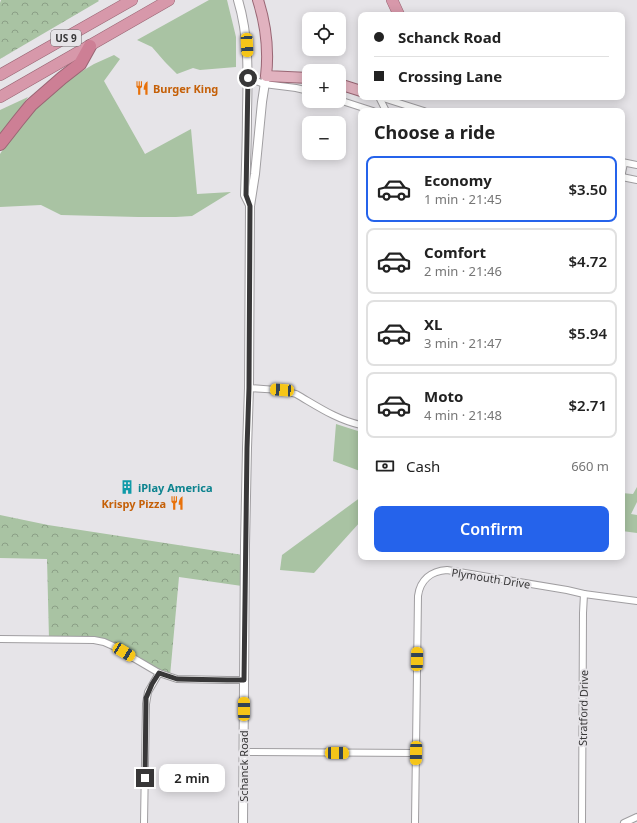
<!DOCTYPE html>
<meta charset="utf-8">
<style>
:root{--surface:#fff;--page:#f2f2f2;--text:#222;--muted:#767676;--line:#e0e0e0;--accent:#2563eb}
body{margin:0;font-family:"Noto Sans",sans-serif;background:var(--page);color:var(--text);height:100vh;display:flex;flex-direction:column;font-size:15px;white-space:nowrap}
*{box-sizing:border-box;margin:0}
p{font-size:13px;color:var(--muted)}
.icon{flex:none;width:22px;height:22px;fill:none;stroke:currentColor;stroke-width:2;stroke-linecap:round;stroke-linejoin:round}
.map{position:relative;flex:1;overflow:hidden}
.side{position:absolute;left:358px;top:108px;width:267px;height:452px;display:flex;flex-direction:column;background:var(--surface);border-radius:8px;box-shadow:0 2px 10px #0003}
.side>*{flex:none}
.hud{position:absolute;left:358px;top:12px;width:267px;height:88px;border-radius:8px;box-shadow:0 2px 10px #0003;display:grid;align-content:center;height:88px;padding:0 16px;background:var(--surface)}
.buttons{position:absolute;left:302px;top:12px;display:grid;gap:8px}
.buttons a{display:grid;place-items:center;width:44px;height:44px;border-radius:8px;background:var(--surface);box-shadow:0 2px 10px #0003;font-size:20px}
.end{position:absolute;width:18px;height:18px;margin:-9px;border:5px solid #383738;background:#fff;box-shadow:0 0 0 2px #fff}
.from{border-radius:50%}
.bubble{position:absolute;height:28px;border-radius:8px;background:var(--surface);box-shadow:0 2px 10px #0003;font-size:13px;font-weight:600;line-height:28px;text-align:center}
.car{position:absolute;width:12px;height:24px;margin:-12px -6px;border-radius:5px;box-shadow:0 0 3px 1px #0007;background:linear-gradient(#f5c518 24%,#345 0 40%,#f5c518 0 76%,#345 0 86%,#f5c518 0)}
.hud b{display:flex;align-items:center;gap:14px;height:38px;font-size:15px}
.hud b+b{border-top:1px solid var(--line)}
.hud i{width:10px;height:10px;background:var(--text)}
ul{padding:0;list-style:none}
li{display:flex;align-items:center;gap:12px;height:66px;margin:0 8px 6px;padding:0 8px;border:2px solid var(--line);border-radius:8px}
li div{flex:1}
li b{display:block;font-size:15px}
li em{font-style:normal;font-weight:600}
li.selected{border-color:var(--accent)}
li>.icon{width:36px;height:36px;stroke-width:1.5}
h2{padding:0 16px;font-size:18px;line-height:48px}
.pay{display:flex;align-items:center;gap:10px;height:44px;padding:0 16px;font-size:15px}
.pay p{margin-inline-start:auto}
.button{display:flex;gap:8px;margin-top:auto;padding:8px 16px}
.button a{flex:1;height:46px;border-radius:8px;background:var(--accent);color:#fff;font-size:16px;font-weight:600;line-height:46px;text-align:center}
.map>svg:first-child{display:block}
.green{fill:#a9c3a3}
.forest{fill:url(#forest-crowns)}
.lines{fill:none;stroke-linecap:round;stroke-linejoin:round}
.minor-casing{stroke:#a09ea1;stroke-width:8}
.tertiary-casing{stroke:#a09ea1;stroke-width:10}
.primary-casing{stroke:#996674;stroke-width:12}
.trunk-casing{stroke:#996674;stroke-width:12}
.motorway-casing{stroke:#996674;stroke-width:14}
.minor{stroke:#fff;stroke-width:6}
.tertiary{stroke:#fff;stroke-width:8}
.primary{stroke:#e1b2bf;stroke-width:10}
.trunk{stroke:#d798aa;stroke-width:11}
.motorway{stroke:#cd7f95;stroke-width:12}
.route{stroke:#383738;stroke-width:5}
.labels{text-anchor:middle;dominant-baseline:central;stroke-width:4;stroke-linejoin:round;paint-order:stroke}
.shield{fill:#e6e4e8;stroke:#6c6b6d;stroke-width:1}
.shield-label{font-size:10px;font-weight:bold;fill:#383738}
.food-label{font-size:11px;font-weight:bold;fill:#c56008;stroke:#e6e4e8;text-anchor:start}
.culture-label{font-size:11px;font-weight:bold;fill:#0d838f;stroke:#e6e4e8;text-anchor:start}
.street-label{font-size:11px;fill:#383738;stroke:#e6e4e8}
</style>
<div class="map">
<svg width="637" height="823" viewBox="0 0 637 823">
<defs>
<pattern id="forest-crowns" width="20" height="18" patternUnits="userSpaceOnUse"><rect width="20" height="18" fill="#a9c3a3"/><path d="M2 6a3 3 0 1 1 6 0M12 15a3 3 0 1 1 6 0" fill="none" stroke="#8b9f86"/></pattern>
</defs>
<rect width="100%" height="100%" fill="#e6e4e8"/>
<g class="green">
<path d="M 209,0 L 227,0 L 236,37 L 236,67 L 200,70 L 193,68 L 177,74 L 165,62 L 152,47 L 137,40 Z"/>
<path d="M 114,55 L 120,59 L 104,81 L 145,154 L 191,129 L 197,194 L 231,192 L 192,216 L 176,217 L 138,217 L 61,215 L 41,205 L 0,207 L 0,154 L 19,125 L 62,83 L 94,64 Z"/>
<path d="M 28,97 L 0,137 L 0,110 Z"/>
<path d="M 336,424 L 361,432 L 361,483 L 360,471 L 333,461 Z"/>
<path d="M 637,487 L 637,502 L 631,514 L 637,515 L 637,533 L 622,531 L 622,493 L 633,494 Z"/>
<path d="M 361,497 L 361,521 L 314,573 L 280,570 L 282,555 Z"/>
</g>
<g class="forest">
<path d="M 1,0 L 98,0 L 99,1 L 0,59 L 0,3 Z"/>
<path d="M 0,515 L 48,525 L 243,555 L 242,586 L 179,577 L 170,676 L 106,643 L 49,639 L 47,559 L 0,558 Z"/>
</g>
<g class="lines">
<defs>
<g id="minor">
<path d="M 248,78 L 264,84 L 296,88 L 309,91"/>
<path d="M 379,97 L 386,111"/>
<path d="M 380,97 L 424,111"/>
<path d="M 339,100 L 373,111"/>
<path d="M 622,162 L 637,165"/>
<path d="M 622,173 L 624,163"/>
<path d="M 622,177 L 637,180"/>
<path d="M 249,388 C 265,389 281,389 296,394 C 317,406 337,420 361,425"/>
<path d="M 0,639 L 94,640 L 104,642 L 113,646 L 159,673 L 177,679 L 227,680 L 244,680"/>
<path d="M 243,752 L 416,753"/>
<path d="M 144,823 L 146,704 L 148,692 L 159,673"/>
<path d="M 415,823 L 418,596 C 420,580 431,571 447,570 L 567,590 L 584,594 L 637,601"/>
<path d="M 582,823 L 583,613 L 584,594"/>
<path d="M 624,823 L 637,817"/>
</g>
<g id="tertiary">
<path d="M 238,0 C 249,36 248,75 247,112 C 247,140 246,167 245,195 L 250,205"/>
<path d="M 243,823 L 245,545 L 247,448 L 249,388 L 250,206 L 255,174 L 262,102 L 266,76"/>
</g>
<g id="primary">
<path d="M 258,0 C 266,25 269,50 266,76 L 309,78"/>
<path d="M 339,84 L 361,91"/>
</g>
<g id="trunk">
<path d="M 392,0 L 399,15"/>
<path d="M 0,75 L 132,0"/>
<path d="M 0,97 L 169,0"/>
</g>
<path id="motorway" d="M 0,144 L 18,121 L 31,105 L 62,78 L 80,64 L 90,46"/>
</defs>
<use href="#minor" class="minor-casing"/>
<use href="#tertiary" class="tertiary-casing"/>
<use href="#primary" class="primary-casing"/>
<use href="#trunk" class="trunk-casing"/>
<use href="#motorway" class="motorway-casing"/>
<use href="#minor" class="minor"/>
<use href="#tertiary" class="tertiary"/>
<use href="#primary" class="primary"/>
<use href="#trunk" class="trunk"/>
<use href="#motorway" class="motorway"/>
</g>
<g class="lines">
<path class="route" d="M 145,778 L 146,698 L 152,684 L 159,673 L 177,679 L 227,680 L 244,680 L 247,448 L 249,388 L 250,206 L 246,195 L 248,78"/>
</g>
<defs>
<symbol id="restaurant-bare" viewBox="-9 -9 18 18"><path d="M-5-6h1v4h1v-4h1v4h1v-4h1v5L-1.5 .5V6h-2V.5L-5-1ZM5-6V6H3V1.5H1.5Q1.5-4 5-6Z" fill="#e8710a" stroke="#e6e4e8" stroke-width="2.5" paint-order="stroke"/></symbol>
<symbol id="building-bare" viewBox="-9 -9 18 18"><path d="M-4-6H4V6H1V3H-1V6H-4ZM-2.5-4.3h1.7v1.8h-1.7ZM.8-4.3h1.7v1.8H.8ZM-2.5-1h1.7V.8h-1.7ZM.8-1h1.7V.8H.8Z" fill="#0f9aa8" stroke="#e6e4e8" stroke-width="2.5" paint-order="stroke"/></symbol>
</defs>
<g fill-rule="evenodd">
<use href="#restaurant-bare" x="132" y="78" width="20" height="20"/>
<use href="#building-bare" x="117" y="477" width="20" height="20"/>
<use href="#restaurant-bare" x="167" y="493" width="20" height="20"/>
</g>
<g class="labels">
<rect class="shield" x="51" y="30" width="30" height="16" rx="3"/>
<g class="shield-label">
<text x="66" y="38">US 9</text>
</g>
<g class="food-label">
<text x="153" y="88">Burger King</text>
<text x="166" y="503" text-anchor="end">Krispy Pizza</text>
</g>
<g class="culture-label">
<text x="138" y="487">iPlay America</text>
</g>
<g class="street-label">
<text transform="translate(491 578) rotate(9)">Plymouth Drive</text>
<text transform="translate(583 708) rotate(-89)">Stratford Drive</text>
<text transform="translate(243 766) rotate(-90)">Schanck Road</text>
</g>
</g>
</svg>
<div class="buttons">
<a><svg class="icon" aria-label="locate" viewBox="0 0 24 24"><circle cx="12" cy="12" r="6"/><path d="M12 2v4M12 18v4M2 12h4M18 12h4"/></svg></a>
<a>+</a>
<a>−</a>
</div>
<i class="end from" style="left:248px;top:78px"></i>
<i class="end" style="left:145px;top:778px"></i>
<div class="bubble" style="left:159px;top:764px;width:66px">2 min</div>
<i class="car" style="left:247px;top:45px;rotate:177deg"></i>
<i class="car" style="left:282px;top:390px;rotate:274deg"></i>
<i class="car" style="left:124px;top:652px;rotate:121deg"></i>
<i class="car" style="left:417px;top:659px;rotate:1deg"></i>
<i class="car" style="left:244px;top:709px;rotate:0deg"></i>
<i class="car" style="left:337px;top:753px;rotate:91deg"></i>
<i class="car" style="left:416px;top:753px;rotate:181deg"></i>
<div class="hud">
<b><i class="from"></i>Schanck Road</b>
<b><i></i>Crossing Lane</b>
</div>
<section class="side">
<h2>Choose a ride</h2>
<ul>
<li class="selected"><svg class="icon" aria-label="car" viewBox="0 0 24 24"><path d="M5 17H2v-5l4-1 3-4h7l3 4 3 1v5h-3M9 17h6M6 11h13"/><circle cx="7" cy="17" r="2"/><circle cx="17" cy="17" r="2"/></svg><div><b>Economy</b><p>1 min · 21:45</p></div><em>$3.50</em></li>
<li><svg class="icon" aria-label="car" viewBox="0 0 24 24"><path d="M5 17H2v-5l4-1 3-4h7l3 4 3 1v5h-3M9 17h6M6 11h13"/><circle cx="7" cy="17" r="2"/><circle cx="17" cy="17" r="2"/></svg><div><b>Comfort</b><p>2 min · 21:46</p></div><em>$4.72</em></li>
<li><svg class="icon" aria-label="car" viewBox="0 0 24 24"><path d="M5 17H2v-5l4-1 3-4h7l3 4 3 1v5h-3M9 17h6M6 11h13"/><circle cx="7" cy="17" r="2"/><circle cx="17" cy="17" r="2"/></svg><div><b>XL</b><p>3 min · 21:47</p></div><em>$5.94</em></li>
<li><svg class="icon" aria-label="car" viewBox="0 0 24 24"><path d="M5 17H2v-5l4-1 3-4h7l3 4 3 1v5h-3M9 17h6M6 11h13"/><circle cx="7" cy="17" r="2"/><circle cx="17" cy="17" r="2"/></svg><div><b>Moto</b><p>4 min · 21:48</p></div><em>$2.71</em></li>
</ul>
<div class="pay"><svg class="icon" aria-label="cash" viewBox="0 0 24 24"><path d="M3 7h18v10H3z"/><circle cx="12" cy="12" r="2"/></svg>Cash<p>660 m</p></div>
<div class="button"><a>Confirm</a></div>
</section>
</div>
